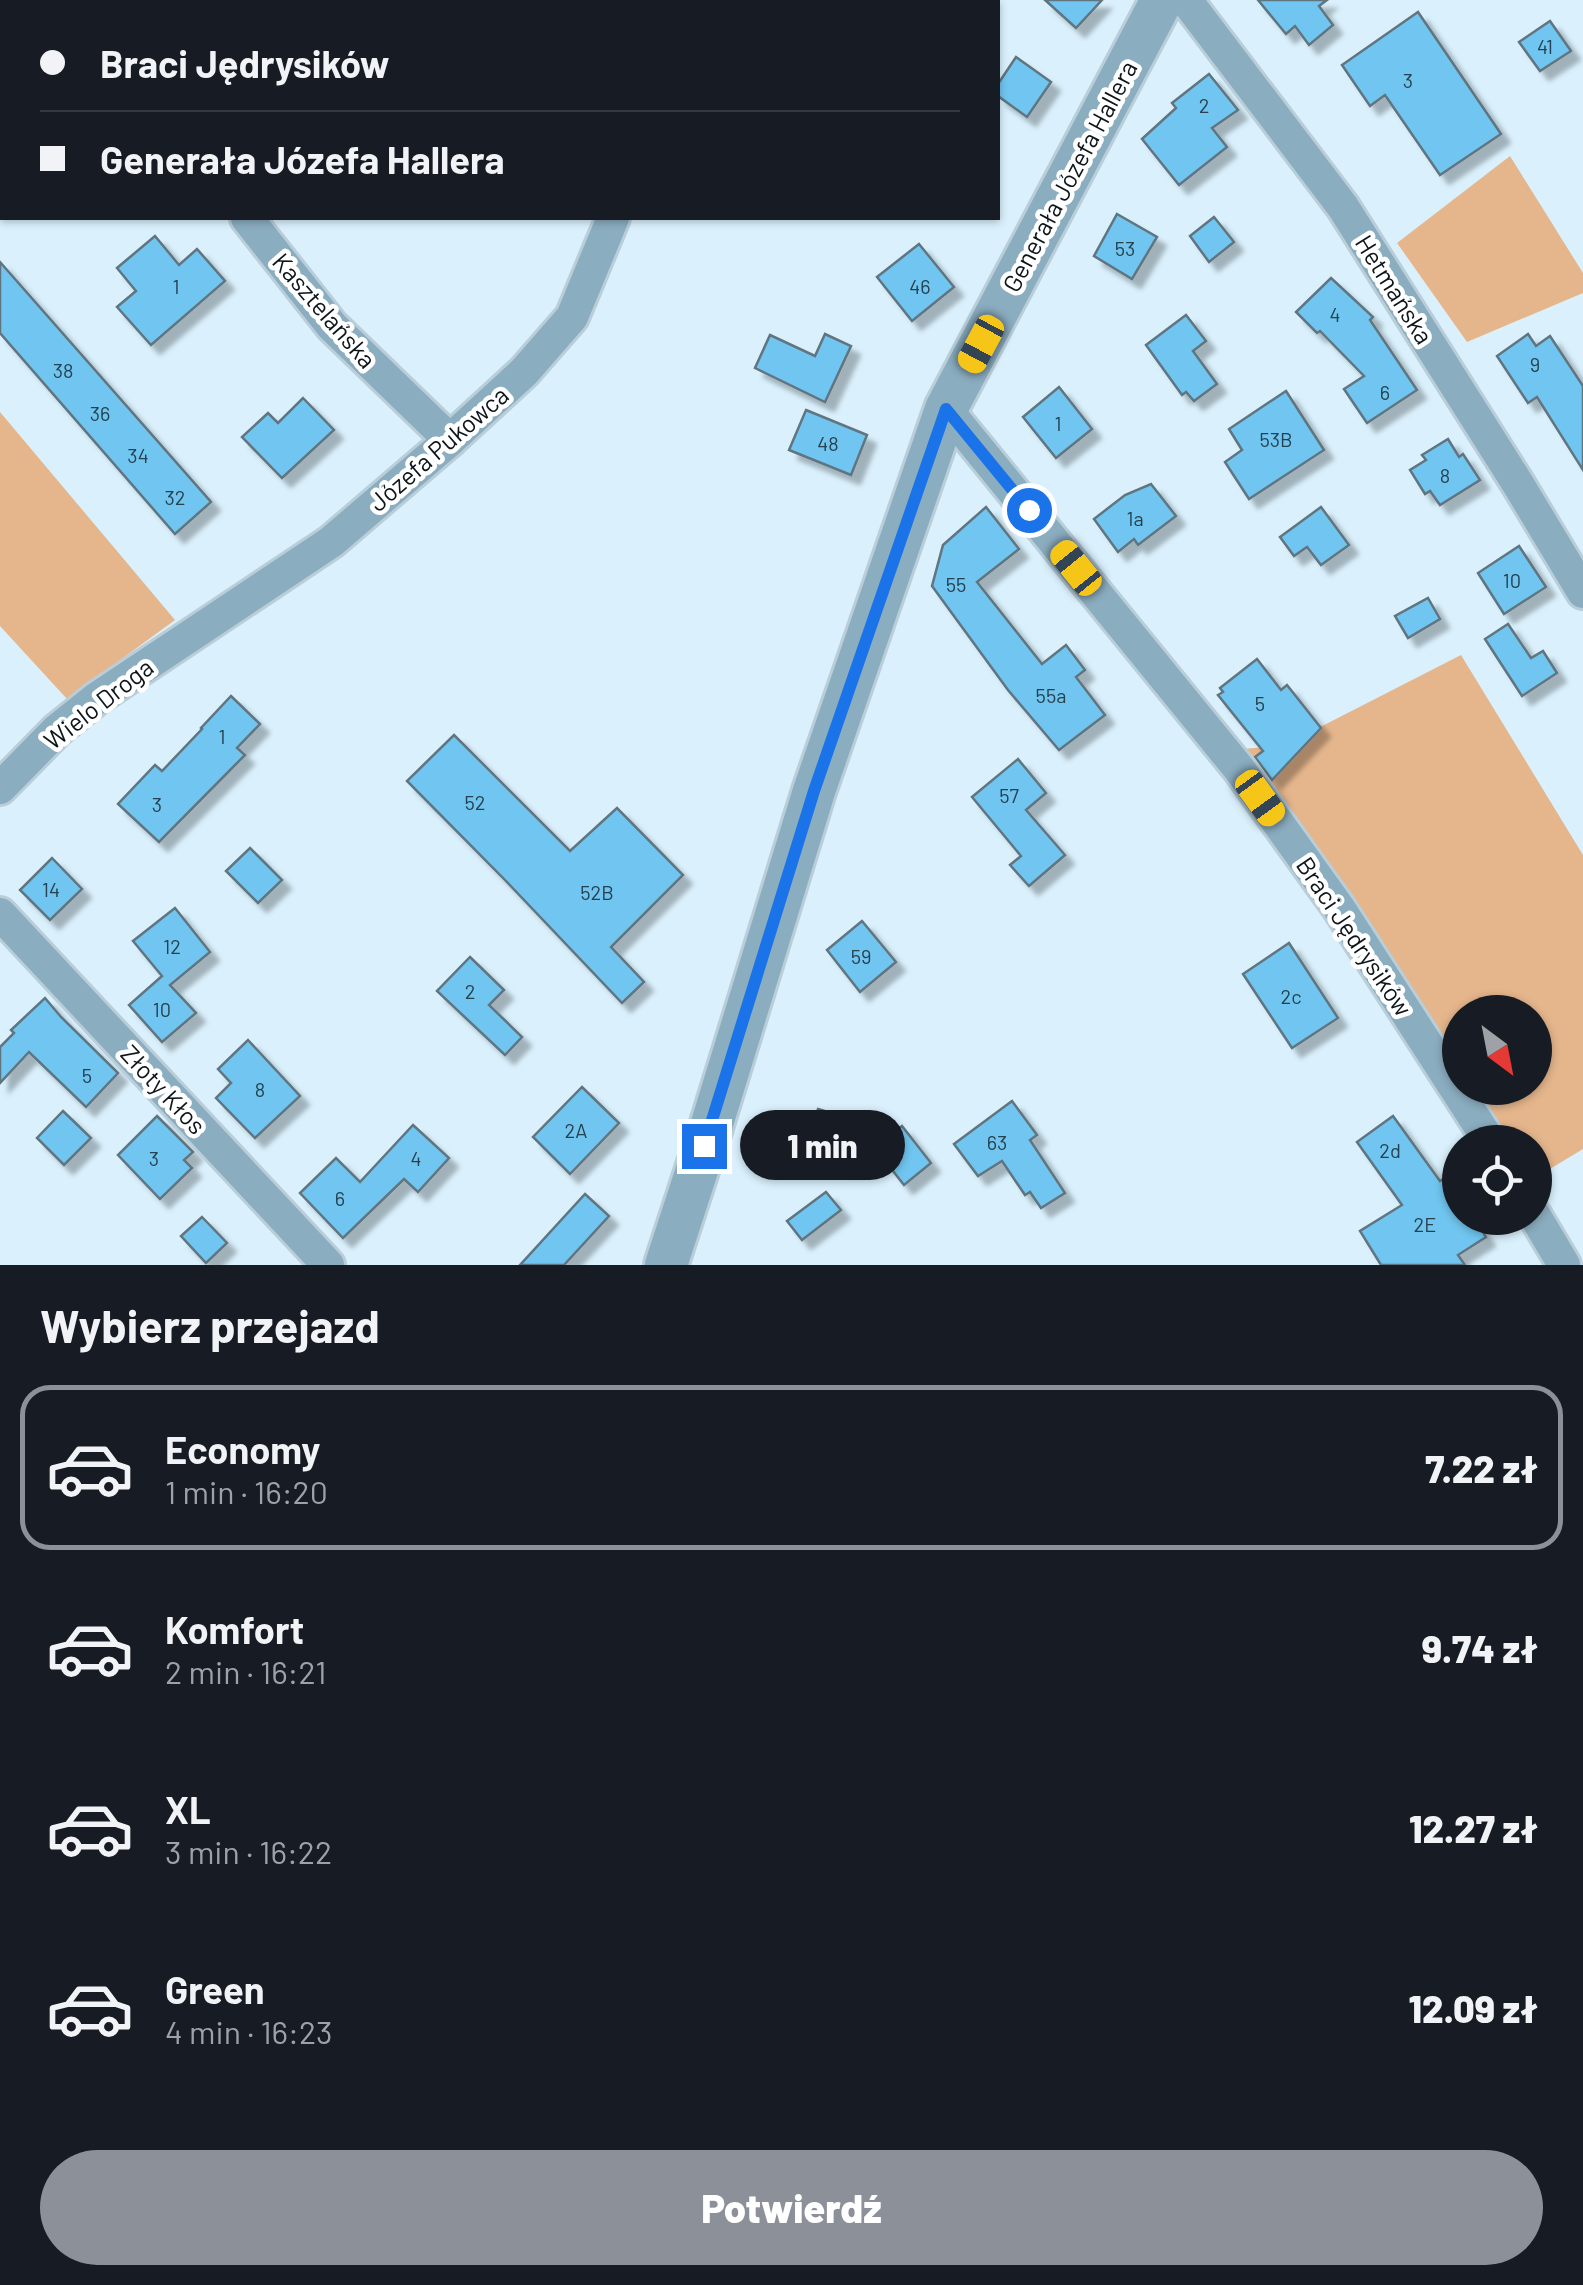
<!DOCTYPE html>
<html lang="pl">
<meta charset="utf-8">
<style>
:root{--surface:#171b24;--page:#242831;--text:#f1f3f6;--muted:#9ea1a6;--line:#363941;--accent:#8c9099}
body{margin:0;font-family:Barlow,sans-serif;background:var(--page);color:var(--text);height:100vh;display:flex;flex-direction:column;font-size:38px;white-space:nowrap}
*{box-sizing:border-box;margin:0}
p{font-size:32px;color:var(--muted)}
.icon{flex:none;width:55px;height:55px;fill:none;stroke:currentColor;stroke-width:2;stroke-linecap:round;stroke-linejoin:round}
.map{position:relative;height:1265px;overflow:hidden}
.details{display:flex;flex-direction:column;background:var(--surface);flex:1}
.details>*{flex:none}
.hud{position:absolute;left:0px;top:0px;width:1000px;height:220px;box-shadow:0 2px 8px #0004;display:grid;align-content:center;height:220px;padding:0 40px;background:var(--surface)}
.needle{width:65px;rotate:148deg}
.fabs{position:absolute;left:1442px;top:995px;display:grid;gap:20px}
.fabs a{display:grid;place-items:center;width:110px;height:110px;border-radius:50%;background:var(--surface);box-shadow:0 2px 8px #0004;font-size:50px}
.end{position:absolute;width:45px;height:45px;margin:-22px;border:12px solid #1a73e8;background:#fff;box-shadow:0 0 0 5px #fff}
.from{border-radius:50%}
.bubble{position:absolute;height:70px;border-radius:35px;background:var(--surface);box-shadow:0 2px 8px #0004;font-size:32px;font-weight:800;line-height:70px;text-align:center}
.car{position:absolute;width:30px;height:60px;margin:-30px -15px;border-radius:12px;box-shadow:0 0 8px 2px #0007;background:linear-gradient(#f5c518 24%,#345 0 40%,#f5c518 0 76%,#345 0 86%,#f5c518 0)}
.hud b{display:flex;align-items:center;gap:35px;height:95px;font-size:38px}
.hud b+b{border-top:2px solid var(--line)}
.hud i{width:25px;height:25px;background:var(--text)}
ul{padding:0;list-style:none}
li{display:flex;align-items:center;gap:30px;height:165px;margin:0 20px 15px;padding:0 20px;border:5px solid transparent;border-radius:30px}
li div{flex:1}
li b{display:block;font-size:38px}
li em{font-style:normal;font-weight:800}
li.active{border-color:var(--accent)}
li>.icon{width:90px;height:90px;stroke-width:1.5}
h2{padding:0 40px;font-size:45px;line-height:120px}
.cta{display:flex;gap:20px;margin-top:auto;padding:20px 40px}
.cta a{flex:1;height:115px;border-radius:60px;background:var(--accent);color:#fff;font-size:40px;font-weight:800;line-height:115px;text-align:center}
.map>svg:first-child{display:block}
.green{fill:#e5b68c}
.building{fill:#70c6f0;stroke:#607580;stroke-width:2.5;filter:url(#shadow)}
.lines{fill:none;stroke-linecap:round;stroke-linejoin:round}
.minor-casing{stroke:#b9ced9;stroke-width:38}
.tertiary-casing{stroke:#b9ced9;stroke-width:48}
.minor{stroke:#8badc0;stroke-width:32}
.tertiary{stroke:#8badc0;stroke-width:42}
.route{stroke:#1a73e8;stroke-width:12}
.labels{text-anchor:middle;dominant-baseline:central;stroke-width:9;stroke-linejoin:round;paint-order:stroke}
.number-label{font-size:20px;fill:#26414f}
.street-label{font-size:25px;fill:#0d1519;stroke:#fff}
</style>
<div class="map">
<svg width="1583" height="1265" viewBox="0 0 1583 1265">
<defs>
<filter id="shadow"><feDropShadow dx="9" dy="9" stdDeviation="2.5" flood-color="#0004"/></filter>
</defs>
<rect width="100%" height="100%" fill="#daf1fd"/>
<g class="green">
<path d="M 1510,156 L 1583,273 L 1583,293 L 1467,342 L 1397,243 Z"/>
<path d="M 0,412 L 175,620 L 67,699 L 0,626 Z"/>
<path d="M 1461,655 L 1583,855 L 1583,1149 L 1535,1178 L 1535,1142 L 1510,1142 L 1473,1088 L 1535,1088 L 1535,1012 L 1460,1012 L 1460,1069 L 1241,749 L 1283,746 Z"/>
</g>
<g class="building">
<path d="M 1045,0 L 1102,0 L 1076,28 Z"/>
<path d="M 1258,0 L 1327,0 L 1319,6 L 1333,25 L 1309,45 L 1295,26 L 1286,34 Z"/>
<path d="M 1418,12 L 1501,134 L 1440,175 L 1385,95 L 1370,106 L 1342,65 Z"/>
<path d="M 1550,21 L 1571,51 L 1540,71 L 1519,42 Z"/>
<path d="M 1016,57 L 1051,82 L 1027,117 L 998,96 L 998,84 Z"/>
<path d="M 1209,74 L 1238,110 L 1212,128 L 1227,147 L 1179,185 L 1142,139 L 1176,108 L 1172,103 Z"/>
<path d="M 1117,214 L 1157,237 L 1132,279 L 1094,256 Z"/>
<path d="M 1214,217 L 1234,242 L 1209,262 L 1190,236 Z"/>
<path d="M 155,236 L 179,265 L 197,249 L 225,281 L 151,345 L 117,307 L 136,291 L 117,268 Z"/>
<path d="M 919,244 L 954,287 L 912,321 L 877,277 Z"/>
<path d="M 0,262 L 211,502 L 175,534 L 0,333 Z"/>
<path d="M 1331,278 L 1373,317 L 1370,320 L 1417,390 L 1367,423 L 1344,389 L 1364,376 L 1320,331 L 1317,333 L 1296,312 Z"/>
<path d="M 1186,315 L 1206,341 L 1193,351 L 1217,384 L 1194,401 L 1186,392 L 1182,395 L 1146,345 Z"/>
<path d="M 825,334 L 851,346 L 825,402 L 755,368 L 770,335 L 815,356 Z"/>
<path d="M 1528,334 L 1536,346 L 1550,336 L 1583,386 L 1583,470 L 1537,397 L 1528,403 L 1497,356 Z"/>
<path d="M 1059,387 L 1092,429 L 1056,458 L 1023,417 Z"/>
<path d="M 1286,391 L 1324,450 L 1249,499 L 1225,462 L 1242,450 L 1229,429 Z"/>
<path d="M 303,398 L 334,430 L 282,478 L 242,437 L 268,413 L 278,423 Z"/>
<path d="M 806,410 L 867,435 L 851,475 L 789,450 Z"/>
<path d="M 1448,439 L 1459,457 L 1463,454 L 1480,480 L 1440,505 L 1430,491 L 1425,494 L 1410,470 L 1426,460 L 1422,455 Z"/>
<path d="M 1151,484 L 1176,516 L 1138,545 L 1134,539 L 1118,552 L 1094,519 L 1125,495 Z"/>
<path d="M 986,507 L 1019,549 L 977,582 L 1042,664 L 1066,645 L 1085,670 L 1076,677 L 1105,715 L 1059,750 L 1008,690 L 932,586 L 943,545 Z"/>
<path d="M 1321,507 L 1349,545 L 1321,565 L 1307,547 L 1294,556 L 1280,537 Z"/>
<path d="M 1519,546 L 1546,587 L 1504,614 L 1478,573 Z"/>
<path d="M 1428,598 L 1440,619 L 1408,638 L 1395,616 Z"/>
<path d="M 1508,624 L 1531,658 L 1543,651 L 1557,673 L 1522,696 L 1485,639 Z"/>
<path d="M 1257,659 L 1281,690 L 1287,685 L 1321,728 L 1272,780 L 1255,757 L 1263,751 L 1218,695 L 1223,692 L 1220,688 Z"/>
<path d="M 231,696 L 260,724 L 237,748 L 245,755 L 159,842 L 118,804 L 155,765 L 162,771 L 202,729 L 201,728 Z"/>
<path d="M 454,735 L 570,851 L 617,808 L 683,875 L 611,947 L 644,982 L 622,1003 L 505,880 L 407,781 Z"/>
<path d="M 1018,759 L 1046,793 L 1026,810 L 1065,855 L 1029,886 L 1010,865 L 1021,856 L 972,797 Z"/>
<path d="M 250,848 L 282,880 L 258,903 L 226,871 Z"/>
<path d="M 52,858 L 82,889 L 50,920 L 20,890 Z"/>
<path d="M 175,908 L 210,952 L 170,985 L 196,1013 L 162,1042 L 129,1005 L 162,976 L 133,941 Z"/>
<path d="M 862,921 L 896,962 L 860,992 L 827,950 Z"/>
<path d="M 1289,943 L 1338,1018 L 1292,1048 L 1243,974 Z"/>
<path d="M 470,957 L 504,990 L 489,1005 L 522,1037 L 505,1055 L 437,991 Z"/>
<path d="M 45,998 L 61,1017 L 118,1073 L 86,1107 L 29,1052 L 0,1083 L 0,1047 L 14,1033 L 11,1030 Z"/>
<path d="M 248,1040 L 300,1096 L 255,1138 L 216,1098 L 231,1083 L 218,1069 Z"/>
<path d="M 582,1087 L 619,1123 L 570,1174 L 533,1137 Z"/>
<path d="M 1012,1101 L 1037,1135 L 1030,1140 L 1065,1193 L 1041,1208 L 1030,1192 L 1025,1195 L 1002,1161 L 978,1176 L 954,1144 Z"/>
<path d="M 818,1109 L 894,1132 L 902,1126 L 931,1163 L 904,1185 L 860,1129 L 849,1167 L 824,1160 L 826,1153 L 806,1147 Z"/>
<path d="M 63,1111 L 91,1138 L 64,1165 L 37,1138 Z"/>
<path d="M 157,1116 L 193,1152 L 184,1160 L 192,1168 L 160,1199 L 118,1155 Z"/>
<path d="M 1393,1116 L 1440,1181 L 1448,1176 L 1460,1195 L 1460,1218 L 1474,1218 L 1486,1237 L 1458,1255 L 1465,1265 L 1381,1265 L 1360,1231 L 1402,1205 L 1357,1142 Z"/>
<path d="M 413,1125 L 449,1158 L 418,1192 L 404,1179 L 343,1238 L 300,1193 L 336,1158 L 360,1182 Z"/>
<path d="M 826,1192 L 841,1210 L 802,1240 L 787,1221 Z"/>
<path d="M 585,1194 L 609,1216 L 564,1265 L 520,1265 Z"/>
<path d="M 202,1217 L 227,1243 L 206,1263 L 181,1236 Z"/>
</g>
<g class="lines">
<defs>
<g id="minor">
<path d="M 108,0 L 109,2"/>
<path d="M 614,0 L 616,2"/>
<path d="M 1186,0 L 1343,207 L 1518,484 L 1583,592"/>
<path d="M 675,2 L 677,0"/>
<path d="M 247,218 L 332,326 L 450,440"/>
<path d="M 946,409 L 1240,770 L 1339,908 L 1490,1142"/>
<path d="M 0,788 L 57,730 L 97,698 L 331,542 L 450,440 L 524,372 L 572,317 L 613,218"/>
<path d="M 0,914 L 328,1265"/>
<path d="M 1535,1216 L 1564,1265"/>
</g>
<path id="tertiary" d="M 666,1265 L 711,1127 L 814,791 L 946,409 L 1162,0"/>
</defs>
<use href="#minor" class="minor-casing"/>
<use href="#tertiary" class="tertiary-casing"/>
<use href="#minor" class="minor"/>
<use href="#tertiary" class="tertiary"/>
</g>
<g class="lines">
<path class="route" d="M 704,1146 L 814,791 L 946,409 L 1029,510"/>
</g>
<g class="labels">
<g class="number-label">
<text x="1545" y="46">41</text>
<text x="1408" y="80">3</text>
<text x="1204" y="105">2</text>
<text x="1125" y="248">53</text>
<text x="176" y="286">1</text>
<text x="920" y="286">46</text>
<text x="1335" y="314">4</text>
<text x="1535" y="364">9</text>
<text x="63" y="370">38</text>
<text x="1385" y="392">6</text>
<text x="100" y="413">36</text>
<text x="1058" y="423">1</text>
<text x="1276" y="439">53B</text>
<text x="828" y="443">48</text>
<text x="138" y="455">34</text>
<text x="1445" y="475">8</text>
<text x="175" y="497">32</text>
<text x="1135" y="518">1a</text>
<text x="1512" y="580">10</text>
<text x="956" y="584">55</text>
<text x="1051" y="695">55a</text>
<text x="1260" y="703">5</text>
<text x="222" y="736">1</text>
<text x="1009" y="795">57</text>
<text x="475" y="802">52</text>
<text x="157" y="804">3</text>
<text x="51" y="889">14</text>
<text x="597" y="892">52B</text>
<text x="172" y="946">12</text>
<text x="861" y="956">59</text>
<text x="470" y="991">2</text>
<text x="1291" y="996">2c</text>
<text x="162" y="1009">10</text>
<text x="87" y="1075">5</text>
<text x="260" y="1089">8</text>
<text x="576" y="1130">2A</text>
<text x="997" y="1142">63</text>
<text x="1390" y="1150">2d</text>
<text x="154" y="1158">3</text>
<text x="416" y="1158">4</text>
<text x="340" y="1198">6</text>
<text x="1425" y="1224">2E</text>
</g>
<g class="street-label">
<text transform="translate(1069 176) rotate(-62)">Generała Józefa Hallera</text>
<text transform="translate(1395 289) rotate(58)">Hetmańska</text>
<text transform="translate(325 310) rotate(49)">Kasztelańska</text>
<text transform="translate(438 448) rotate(-41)">Józefa Pukowca</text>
<text transform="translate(98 703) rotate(-38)">Wielo Droga</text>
<text transform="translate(1355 936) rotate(56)">Braci Jędrysików</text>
<text transform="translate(164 1089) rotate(47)">Złoty Kłos</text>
</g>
</g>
</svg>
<div class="fabs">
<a><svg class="needle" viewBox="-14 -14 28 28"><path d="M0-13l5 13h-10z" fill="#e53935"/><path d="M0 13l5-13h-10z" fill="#9ea1a6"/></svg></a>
<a><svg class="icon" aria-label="locate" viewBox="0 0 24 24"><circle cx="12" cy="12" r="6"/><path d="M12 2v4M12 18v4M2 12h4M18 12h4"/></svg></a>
</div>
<i class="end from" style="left:1029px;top:510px"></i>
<i class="end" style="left:704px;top:1146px"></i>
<div class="bubble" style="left:740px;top:1110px;width:165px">1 min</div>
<i class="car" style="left:981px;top:344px;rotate:208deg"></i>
<i class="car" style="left:1076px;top:568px;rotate:321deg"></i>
<i class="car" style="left:1260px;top:798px;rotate:144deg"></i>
<div class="hud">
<b><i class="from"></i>Braci Jędrysików</b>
<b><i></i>Generała Józefa Hallera</b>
</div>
</div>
<section class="details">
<h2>Wybierz przejazd</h2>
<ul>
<li class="active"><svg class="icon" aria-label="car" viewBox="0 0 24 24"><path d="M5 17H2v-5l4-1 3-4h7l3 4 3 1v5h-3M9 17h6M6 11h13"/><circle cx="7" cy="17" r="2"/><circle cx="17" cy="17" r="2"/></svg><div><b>Economy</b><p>1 min · 16:20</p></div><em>7.22 zł</em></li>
<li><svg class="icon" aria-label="car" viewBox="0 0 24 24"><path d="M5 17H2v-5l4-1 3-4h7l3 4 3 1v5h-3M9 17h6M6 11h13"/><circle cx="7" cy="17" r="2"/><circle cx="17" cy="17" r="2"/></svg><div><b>Komfort</b><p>2 min · 16:21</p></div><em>9.74 zł</em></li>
<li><svg class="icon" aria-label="car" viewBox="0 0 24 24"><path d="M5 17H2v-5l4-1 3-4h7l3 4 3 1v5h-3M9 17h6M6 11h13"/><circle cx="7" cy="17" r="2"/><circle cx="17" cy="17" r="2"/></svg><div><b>XL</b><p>3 min · 16:22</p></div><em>12.27 zł</em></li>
<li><svg class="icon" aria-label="car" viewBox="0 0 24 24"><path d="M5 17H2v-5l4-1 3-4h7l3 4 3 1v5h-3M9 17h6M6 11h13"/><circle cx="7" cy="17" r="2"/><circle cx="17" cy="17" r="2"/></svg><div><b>Green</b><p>4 min · 16:23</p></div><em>12.09 zł</em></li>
</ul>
<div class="cta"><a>Potwierdź</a></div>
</section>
